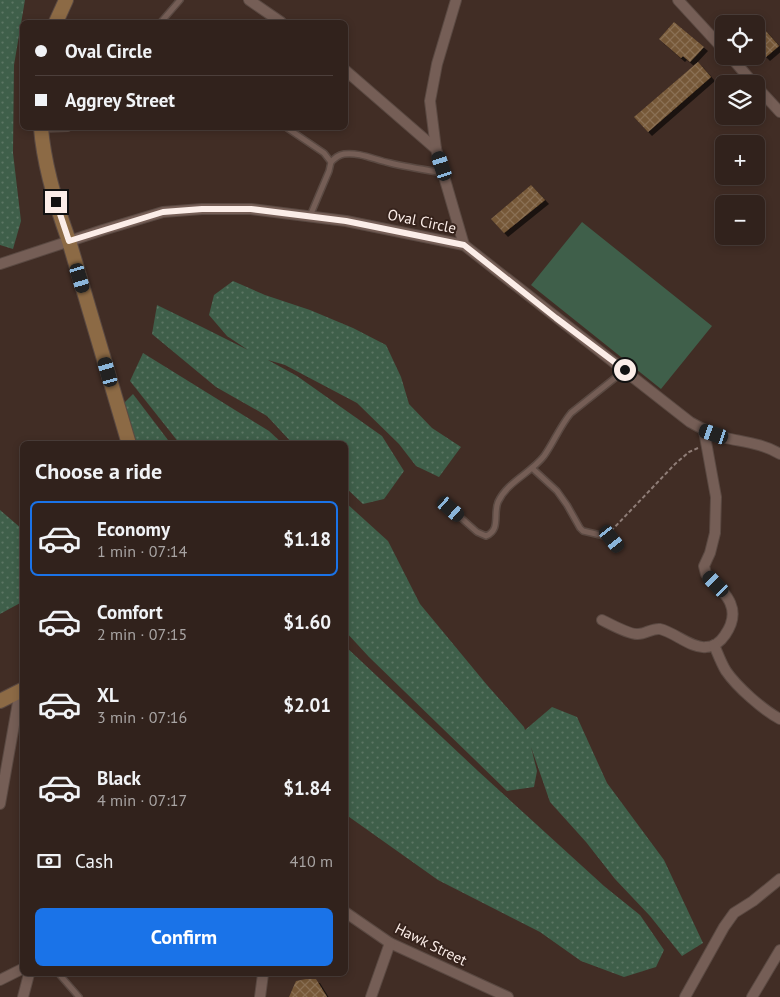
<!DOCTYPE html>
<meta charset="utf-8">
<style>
:root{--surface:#31221c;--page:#392a25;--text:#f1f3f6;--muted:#a8a4a3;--line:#4c3f3b;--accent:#1a73e8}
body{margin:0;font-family:"PT Sans",sans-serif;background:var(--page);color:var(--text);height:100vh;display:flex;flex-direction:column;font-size:19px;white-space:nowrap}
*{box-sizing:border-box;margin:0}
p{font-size:16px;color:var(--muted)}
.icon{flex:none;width:28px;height:28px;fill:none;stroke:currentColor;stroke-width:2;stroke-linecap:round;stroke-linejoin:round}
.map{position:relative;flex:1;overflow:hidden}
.details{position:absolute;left:20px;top:441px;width:328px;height:535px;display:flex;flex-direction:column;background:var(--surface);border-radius:8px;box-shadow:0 2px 8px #0003,0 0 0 1px var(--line)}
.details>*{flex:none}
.banner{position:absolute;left:20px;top:20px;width:328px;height:110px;border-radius:8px;box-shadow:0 2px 8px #0003,0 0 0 1px var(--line);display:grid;align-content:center;height:110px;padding:0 15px;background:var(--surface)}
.controls{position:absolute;left:715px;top:15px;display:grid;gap:10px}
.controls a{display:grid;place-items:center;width:50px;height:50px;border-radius:8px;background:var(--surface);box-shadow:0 2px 8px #0003,0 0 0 1px var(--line);font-size:25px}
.end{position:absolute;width:22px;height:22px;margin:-11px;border:6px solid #fbede8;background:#111;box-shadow:0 0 0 2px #111}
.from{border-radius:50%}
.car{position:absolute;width:15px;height:30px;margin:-15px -8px;border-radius:6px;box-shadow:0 0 4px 1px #0007;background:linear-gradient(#222 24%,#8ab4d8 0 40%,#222 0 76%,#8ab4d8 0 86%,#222 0)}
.banner b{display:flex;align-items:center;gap:18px;height:48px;font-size:19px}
.banner b+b{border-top:1px solid var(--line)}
.banner i{width:12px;height:12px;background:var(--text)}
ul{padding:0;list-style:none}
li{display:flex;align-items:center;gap:15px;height:75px;margin:0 10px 8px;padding:0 5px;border:2px solid transparent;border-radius:8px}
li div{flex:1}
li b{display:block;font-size:19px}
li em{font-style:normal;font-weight:800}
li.selected{border-color:var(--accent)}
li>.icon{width:45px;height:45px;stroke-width:1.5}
h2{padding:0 15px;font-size:22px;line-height:60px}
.pay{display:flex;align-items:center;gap:12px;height:55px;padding:0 15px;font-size:19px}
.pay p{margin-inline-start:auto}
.primary-button{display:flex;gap:10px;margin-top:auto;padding:10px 15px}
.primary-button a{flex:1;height:58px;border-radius:8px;background:var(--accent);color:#fff;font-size:20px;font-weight:800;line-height:58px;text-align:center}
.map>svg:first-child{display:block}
.grass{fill:url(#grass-dots)}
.pitch{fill:#3f5f4a}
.building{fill:url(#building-cross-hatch);filter:url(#shadow)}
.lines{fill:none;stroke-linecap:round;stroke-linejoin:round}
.service-casing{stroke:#5a4942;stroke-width:8}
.minor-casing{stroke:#5a4942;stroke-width:12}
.secondary-casing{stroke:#5a4942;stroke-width:16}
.path{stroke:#8f7d77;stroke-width:2;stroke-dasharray:4 2.5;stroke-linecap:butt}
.service{stroke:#755e56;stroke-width:5}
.minor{stroke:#755e56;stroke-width:10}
.secondary{stroke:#8c6a45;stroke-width:14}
.route{stroke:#fbede8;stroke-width:6}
.labels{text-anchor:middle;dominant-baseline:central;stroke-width:4;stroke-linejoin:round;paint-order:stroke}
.street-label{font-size:15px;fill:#fbede8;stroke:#36231c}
</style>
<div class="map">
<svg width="780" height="997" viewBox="0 0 780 997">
<defs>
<pattern id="grass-dots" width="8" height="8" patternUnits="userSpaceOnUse" patternTransform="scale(1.25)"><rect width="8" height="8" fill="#3f5f4a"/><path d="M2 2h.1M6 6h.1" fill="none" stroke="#5c7664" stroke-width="1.8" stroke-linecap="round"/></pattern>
<pattern id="building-cross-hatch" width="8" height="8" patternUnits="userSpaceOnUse" patternTransform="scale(1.25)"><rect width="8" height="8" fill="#765837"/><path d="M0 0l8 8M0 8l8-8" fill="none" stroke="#8a7054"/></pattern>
<filter id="shadow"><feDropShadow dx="4" dy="4" stdDeviation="0" flood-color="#0009"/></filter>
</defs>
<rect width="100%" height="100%" fill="#412d25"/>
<g class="grass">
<path d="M 0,0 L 25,0 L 14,65 L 13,153 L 21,221 L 13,249 L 0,245 Z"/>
<path d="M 233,281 L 265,295 L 310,310 L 353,328 L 386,345 L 401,377 L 409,404 L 432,428 L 461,447 L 439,477 L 416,466 L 399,444 L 357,403 L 285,365 L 268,360 L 297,376 L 382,436 L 404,471 L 384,499 L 363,504 L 345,487 L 345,444 L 293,444 L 267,416 L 216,387 L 152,334 L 157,305 L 200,326 L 248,350 L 227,336 L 209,315 L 214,295 Z"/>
<path d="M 143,353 L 269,431 L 283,444 L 180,444 L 130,381 Z"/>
<path d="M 133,394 L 171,444 L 135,444 L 121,406 Z"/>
<path d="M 345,502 L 388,541 L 420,604 L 487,685 L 524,727 L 525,730 L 552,707 L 577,717 L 607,783 L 664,860 L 703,943 L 682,956 L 650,916 L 615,879 L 586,842 L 550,802 L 531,747 L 537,771 L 534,787 L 507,791 L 369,657 L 345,631 Z"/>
<path d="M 0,510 L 22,529 L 22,602 L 0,614 Z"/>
<path d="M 345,646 L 478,771 L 604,886 L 640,915 L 664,950 L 656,967 L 624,977 L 581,961 L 540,932 L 438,880 L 345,814 Z"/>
</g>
<path class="pitch" d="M 582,222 L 712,326 L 661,389 L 531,285 Z"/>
<g class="building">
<path d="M 674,22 L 704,47 L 690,62 L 683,56 L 681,58 L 659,39 Z"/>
<path d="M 758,22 L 779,46 L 766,57 L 756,47 L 756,24 Z"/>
<path d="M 698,62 L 711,77 L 648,132 L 634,117 Z"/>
<path d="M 531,185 L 545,200 L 504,233 L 491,219 Z"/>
<path d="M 306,979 L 316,979 L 327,997 L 289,997 L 296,981 Z"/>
</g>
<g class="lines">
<defs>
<g id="service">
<path d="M 161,22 L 180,0"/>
<path d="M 287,128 L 324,153 L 331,162 L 329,171 L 310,216"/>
<path d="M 42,129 L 68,128"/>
<path d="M 331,162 C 335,158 338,155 344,154 C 360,152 375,160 390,163 C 407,167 426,170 444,173"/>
<path d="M 532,468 L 557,491 L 567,505 L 580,528 L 583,531 L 609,537 L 619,547"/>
<path d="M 451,509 L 477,532 L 486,536 C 501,530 493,514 498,502 C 507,482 531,473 544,456 C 554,442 560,426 571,413 L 625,370"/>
<path d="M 59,974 L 79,997"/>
</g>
<g id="minor">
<path d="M 249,0 L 281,22"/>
<path d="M 678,0 L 724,50"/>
<path d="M 730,56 L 754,84"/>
<path d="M 345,70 L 436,149 L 464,245"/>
<path d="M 756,86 L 780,112"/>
<path d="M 436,149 L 430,101 L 437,64 L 456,0"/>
<path d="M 0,264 L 103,230 L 163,212 L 202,209 L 251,209 L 346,221 L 464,245 L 690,422 C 702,429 713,434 726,438 C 744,442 764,444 780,454"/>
<path d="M 602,620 C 610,624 630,635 638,634 C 646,634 652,628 660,629 C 674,632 692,649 706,647 C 714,647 721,641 725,635 C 744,608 724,592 706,574 L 704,566 L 710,553 L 715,533 L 716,497 L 704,431"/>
<path d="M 714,645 C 718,654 721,663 726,671 C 737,687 763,710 780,719"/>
<path d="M 0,804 L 20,691"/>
<path d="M 345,912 L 390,943 L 508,997"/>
<path d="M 0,980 L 22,969"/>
<path d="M 23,997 L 29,974"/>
<path d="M 260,997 L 263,974"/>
<path d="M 371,997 L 390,943"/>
<path d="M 685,997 L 724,927 L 734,913 L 753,901 L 780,879"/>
<path d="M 752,997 L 780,950"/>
</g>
<g id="secondary">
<path d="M 56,22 L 66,0"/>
<path d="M 41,128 C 44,166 56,205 69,241 L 129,444"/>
<path d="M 0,701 L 22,690"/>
</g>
</defs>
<use href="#service" class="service-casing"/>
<use href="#minor" class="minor-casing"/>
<use href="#secondary" class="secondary-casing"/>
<path class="path" d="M 611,531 L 675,464 L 689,452 L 698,448"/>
<use href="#service" class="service"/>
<use href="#minor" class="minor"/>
<use href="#secondary" class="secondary"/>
</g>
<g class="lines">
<path class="route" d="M 56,202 L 69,241 L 163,212 L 202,209 L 251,209 L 346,221 L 464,245 L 556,318 L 625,370"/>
</g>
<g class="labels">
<g class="street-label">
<text transform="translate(422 221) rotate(12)">Oval Circle</text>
<text transform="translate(431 944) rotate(26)">Hawk Street</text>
</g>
</g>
</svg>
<div class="controls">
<a><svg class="icon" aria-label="locate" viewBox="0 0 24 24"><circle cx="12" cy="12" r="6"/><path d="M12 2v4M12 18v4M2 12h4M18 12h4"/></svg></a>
<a><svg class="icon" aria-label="layers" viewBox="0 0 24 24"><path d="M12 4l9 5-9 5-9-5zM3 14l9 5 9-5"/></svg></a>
<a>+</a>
<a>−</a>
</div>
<i class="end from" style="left:625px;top:370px"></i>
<i class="end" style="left:56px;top:202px"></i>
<i class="car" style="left:442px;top:166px;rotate:342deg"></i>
<i class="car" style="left:80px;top:278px;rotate:163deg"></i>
<i class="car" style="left:108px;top:372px;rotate:344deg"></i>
<i class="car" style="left:714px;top:434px;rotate:289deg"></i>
<i class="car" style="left:451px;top:509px;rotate:131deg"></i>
<i class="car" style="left:612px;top:539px;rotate:141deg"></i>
<i class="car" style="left:716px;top:584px;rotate:316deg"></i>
<div class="banner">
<b><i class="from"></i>Oval Circle</b>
<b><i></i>Aggrey Street</b>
</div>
<section class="details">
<h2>Choose a ride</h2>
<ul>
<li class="selected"><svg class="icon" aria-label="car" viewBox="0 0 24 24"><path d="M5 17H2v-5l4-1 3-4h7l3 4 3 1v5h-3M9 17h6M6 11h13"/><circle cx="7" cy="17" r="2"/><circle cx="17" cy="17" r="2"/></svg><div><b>Economy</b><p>1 min · 07:14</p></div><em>$1.18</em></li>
<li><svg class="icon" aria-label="car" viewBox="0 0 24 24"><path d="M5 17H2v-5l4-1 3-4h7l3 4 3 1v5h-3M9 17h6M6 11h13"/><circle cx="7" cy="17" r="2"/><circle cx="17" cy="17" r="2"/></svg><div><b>Comfort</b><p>2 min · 07:15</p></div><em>$1.60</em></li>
<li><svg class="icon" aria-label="car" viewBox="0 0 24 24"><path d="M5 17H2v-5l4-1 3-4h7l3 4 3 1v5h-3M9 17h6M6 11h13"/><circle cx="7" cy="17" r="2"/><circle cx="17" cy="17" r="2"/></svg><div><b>XL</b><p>3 min · 07:16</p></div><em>$2.01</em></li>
<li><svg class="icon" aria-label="car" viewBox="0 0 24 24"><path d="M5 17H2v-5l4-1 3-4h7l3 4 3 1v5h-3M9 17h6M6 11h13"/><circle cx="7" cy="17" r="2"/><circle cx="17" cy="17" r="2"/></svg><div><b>Black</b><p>4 min · 07:17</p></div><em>$1.84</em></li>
</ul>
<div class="pay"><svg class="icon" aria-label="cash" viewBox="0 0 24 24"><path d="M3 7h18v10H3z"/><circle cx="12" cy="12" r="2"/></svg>Cash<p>410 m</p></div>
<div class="primary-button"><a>Confirm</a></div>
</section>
</div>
